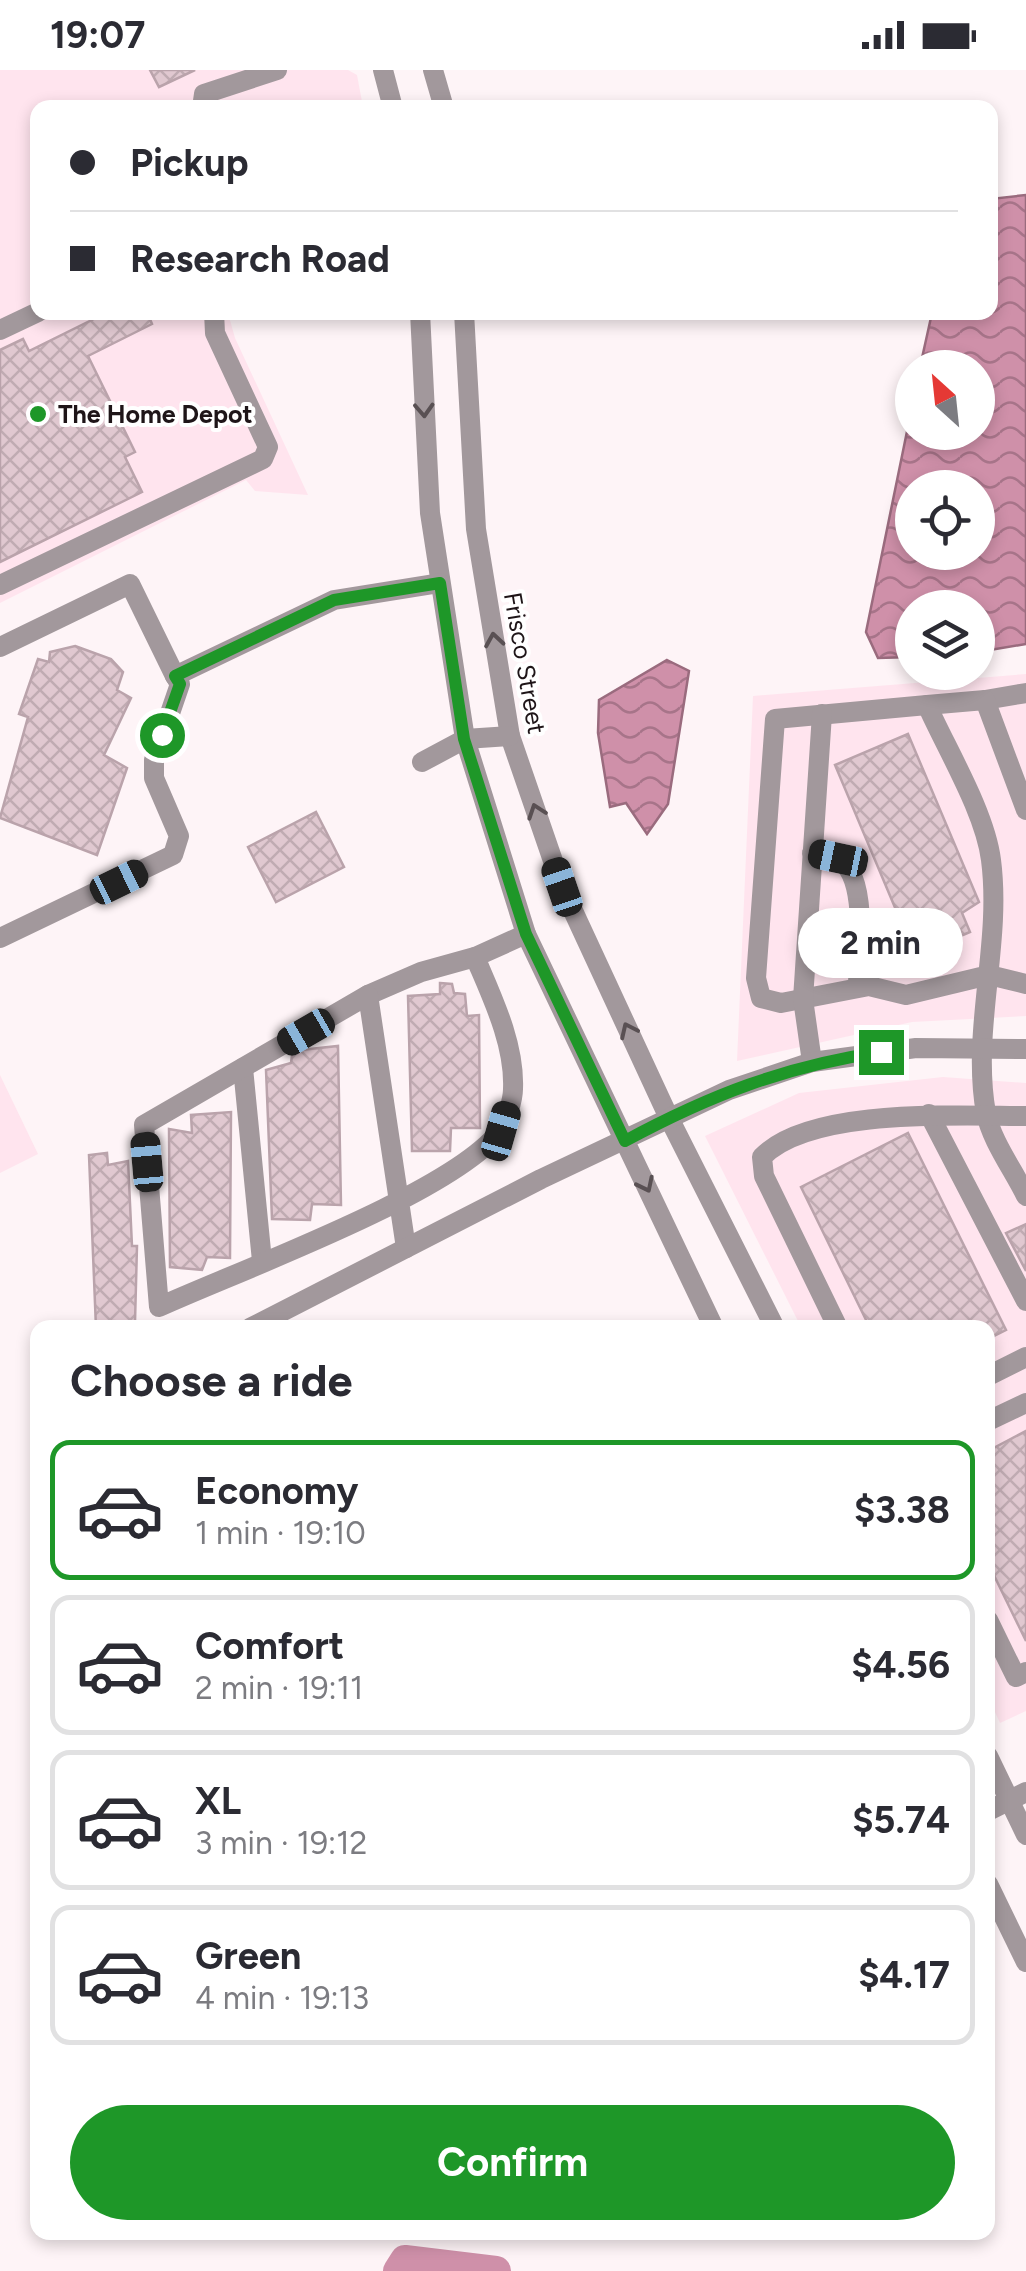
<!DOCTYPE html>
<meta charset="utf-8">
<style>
:root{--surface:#fff;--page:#f7f7f7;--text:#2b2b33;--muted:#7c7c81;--line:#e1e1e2;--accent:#1e9728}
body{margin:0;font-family:Figtree,sans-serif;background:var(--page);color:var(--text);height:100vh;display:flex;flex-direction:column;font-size:38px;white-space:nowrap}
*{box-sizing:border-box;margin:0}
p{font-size:32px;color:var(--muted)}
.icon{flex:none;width:55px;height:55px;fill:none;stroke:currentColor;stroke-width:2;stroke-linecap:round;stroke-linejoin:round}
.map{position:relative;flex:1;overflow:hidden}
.side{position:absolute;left:30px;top:1250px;width:965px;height:920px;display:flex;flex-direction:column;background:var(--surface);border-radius:20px;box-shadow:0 5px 15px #0003}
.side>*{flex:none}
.guide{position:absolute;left:30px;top:30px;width:968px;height:220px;border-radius:20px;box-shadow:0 5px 15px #0003;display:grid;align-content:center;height:220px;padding:0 40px;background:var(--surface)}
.needle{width:65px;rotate:333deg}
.buttons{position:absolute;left:895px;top:280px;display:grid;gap:20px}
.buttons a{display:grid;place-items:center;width:100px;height:100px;border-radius:50%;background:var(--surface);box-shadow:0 5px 15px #0003;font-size:50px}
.end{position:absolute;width:45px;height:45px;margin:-22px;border:12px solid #1e9728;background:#fff;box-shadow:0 0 0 5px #fff}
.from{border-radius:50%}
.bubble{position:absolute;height:70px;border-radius:35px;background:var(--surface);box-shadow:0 5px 15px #0003;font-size:32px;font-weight:700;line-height:70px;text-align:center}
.car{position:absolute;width:30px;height:60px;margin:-30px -15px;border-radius:12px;box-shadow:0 0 8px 2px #0007;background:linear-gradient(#222 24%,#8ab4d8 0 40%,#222 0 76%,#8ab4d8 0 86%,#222 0)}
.guide b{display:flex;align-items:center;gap:35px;height:95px;font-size:38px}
.guide b+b{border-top:2px solid var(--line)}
.guide i{width:25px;height:25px;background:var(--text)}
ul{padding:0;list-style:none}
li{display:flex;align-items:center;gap:30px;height:140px;margin:0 20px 15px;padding:0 20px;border:5px solid var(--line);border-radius:20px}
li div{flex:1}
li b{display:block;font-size:38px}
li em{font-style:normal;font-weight:700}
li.active{border-color:var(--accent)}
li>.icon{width:90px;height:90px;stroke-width:1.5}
h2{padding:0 40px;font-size:45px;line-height:120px}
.action{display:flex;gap:20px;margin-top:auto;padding:20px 40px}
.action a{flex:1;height:115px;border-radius:60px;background:var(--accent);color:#fff;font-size:40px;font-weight:700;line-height:115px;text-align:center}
.status{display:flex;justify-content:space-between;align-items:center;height:70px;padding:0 50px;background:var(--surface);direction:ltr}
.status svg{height:28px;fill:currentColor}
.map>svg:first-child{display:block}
.built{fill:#ffe4ee}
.water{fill:url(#water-waves);stroke:#9a6b7e;stroke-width:2.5;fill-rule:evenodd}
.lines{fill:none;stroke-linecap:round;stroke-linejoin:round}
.river{stroke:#cf90a9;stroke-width:30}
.building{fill:url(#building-cross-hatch);stroke:#baa3ab;stroke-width:2.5}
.minor{stroke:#a2989c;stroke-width:20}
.oneway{stroke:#595053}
.route{stroke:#1e9728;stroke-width:12}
.poi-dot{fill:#1e9728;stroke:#fff;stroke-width:4}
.labels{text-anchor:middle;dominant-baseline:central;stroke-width:8;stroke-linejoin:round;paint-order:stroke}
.poi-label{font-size:25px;font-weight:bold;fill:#1e1518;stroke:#fff;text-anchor:start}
.street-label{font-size:25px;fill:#1e1518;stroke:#fff}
</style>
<div class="status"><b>19:07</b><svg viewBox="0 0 49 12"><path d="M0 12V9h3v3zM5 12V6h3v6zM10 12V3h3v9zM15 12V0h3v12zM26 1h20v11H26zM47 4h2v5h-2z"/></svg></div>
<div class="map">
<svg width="1026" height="2201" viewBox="0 0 1026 2201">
<defs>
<pattern id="water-waves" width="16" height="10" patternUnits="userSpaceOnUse" patternTransform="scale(2.5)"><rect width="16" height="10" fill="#cf90a9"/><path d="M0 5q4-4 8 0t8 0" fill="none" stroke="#a77489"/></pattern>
<pattern id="building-cross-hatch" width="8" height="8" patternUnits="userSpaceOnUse" patternTransform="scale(2.5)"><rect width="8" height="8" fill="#e0c8d0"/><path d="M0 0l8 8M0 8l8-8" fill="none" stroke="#c0abb2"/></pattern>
</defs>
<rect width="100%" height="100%" fill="#fef4f7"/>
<g class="built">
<path d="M 0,0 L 348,0 L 357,5 L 363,37 L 38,38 L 38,242 L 228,243 L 235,268 L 308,425 L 255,421 L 246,410 L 0,533 Z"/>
<path d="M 1026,604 L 1026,946 L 912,952 L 737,991 L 753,626 Z"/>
<path d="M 0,1005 L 38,1084 L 0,1103 Z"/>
<path d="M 943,1007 L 1026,1013 L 1026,1641 L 1000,1653 L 988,1627 L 988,1258 L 801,1257 L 705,1066 L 799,1023 Z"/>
</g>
<g class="water">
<path d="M 1026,125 L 1026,574 L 978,582 L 978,538 L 912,538 L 912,587 L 878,588 L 866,562 L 912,337 L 912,362 L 978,362 L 978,298 L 920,297 L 932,243 L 990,242 L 990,129 ZM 912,418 L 978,418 L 978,482 L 912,482 Z"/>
<path d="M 667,590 L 689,601 L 668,734 L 647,764 L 626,733 L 610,737 L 598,663 L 599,630 Z"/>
</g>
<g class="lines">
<path class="river" d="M 398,2201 L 405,2190 L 496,2201"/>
</g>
<g class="building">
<path d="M 150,0 L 195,0 L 159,17 Z"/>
<path d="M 108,242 L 147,242 L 152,254 L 88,286 L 135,382 L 125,387 L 142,422 L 0,492 L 0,280 L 23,269 L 29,281 Z"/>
<path d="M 75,576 L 111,589 L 123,602 L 117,620 L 131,628 L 104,685 L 127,698 L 97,785 L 0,748 L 28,647 L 19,644 L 38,589 L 49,592 L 50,582 Z"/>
<path d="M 908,664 L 979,832 L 962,843 L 970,862 L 915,885 L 835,695 Z"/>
<path d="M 316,742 L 344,797 L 276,832 L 248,777 Z"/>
<path d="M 440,913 L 452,914 L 454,923 L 465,924 L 467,946 L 479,945 L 480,1058 L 451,1058 L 450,1081 L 412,1081 L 408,926 L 440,924 Z"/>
<path d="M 338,976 L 341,1135 L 312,1134 L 310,1150 L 272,1149 L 266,1000 L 291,993 L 292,985 L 301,980 Z"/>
<path d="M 231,1042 L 230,1188 L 207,1187 L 202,1200 L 170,1197 L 169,1059 L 192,1063 L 191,1045 Z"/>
<path d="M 908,1063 L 1006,1260 L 988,1269 L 988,1258 L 870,1258 L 801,1117 Z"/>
<path d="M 107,1083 L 108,1095 L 128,1091 L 132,1176 L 137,1176 L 135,1252 L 112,1251 L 112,1258 L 96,1258 L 89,1085 Z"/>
<path d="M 1026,1154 L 1026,1201 L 1006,1163 Z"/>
<path d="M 1026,1361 L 1026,1571 L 988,1493 L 988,1381 Z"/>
</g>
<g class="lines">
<g class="minor">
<path d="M 383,0 L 393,38"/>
<path d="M 433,0 L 444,38"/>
<path d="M 202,38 L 204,24 L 277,0"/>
<path d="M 420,242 L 430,443 L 465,669 L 526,864 L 714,1258"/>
<path d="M 464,242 L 476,459 L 510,666 L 562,817 L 669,1048 L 775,1258"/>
<path d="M 0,260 L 38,242"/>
<path d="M 0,515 L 263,389 L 268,377 L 215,263 L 214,242"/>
<path d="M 0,577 L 130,514 L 175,606 L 334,530 L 440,513"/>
<path d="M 985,630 L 1026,623"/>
<path d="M 927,635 L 985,630 L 1026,740"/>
<path d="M 422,692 L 465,669 L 510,666"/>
<path d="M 812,783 C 820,785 829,785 836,788 C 870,803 858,886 858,917"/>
<path d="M 0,868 L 173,785 L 179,766 L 154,708 L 154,690 L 180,614 L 175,606"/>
<path d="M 1026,914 L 989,905 L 906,925 L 869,916 L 781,933 L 761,928 L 756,908 L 775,649 L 927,635 C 947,680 985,742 991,790 C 1002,874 971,960 986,1043 C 991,1070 1014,1101 1026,1126"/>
<path d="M 368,925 L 421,902 L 475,887"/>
<path d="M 812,992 L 803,929 L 822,644"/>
<path d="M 243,998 L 262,1191"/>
<path d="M 929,1044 L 1026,1231"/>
<path d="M 406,1178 L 368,925 L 144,1055 L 159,1237 C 238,1201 450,1124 499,1062 C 506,1054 513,1029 513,1019 C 515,974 492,927 475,887 L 526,864"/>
<path d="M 250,1258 L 541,1109 L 729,1020 L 812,992 L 916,978 L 1026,979"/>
<path d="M 838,1258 L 764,1106 L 762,1087 C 810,1037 961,1046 1026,1046"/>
<path d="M 988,1306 L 1026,1287"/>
<path d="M 988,1351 L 1026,1333"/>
<path d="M 988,1550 L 1016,1607 L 1026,1602"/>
<path d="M 988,1686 L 1026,1765"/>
<path d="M 988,1741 L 1026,1722"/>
<path d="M 988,1814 L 1026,1892"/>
</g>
</g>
<defs><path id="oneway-chevron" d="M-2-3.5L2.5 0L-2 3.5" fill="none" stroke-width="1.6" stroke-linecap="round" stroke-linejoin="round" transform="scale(2.5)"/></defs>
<g class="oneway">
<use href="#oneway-chevron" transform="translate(424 340) rotate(87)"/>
<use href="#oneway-chevron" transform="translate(494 570) rotate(-99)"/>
<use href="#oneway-chevron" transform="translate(536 741) rotate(-109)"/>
<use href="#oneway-chevron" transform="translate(628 960) rotate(-115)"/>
<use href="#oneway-chevron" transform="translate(646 1115) rotate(64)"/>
</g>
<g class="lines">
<path class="route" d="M 162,665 L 180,614 L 175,606 L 334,530 L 440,513 L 464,669 L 526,864 L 625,1071 C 710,1025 786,996 881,982"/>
</g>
<circle class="poi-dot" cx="38" cy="344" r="10"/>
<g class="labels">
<g class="poi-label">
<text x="58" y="344">The Home Depot</text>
</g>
<g class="street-label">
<text transform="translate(525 593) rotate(80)">Frisco Street</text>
</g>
</g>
</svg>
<div class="buttons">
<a><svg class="needle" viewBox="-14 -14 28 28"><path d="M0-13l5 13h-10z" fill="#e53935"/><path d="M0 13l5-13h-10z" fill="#7c7c81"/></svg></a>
<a><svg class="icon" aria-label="locate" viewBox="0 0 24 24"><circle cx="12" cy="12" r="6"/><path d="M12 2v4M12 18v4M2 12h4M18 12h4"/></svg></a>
<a><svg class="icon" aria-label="layers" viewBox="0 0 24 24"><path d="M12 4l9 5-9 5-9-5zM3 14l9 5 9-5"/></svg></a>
</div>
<i class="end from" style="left:162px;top:665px"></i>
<i class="end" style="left:881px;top:982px"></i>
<div class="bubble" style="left:798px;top:838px;width:165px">2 min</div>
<i class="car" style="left:838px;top:788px;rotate:282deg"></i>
<i class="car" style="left:119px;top:812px;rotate:64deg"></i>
<i class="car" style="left:562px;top:817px;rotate:341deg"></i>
<i class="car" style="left:306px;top:962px;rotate:240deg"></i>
<i class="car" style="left:501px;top:1061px;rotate:16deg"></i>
<i class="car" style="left:147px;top:1092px;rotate:355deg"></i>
<div class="guide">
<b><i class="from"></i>Pickup</b>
<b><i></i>Research Road</b>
</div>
<section class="side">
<h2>Choose a ride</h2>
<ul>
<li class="active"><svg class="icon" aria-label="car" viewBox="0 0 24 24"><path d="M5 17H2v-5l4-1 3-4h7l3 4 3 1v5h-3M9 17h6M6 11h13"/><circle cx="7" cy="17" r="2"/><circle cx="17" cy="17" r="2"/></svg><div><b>Economy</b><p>1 min · 19:10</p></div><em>$3.38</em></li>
<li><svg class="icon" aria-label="car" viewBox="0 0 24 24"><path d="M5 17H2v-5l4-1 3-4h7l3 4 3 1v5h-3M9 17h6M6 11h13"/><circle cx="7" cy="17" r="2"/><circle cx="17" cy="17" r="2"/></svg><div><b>Comfort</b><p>2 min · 19:11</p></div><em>$4.56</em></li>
<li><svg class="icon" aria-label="car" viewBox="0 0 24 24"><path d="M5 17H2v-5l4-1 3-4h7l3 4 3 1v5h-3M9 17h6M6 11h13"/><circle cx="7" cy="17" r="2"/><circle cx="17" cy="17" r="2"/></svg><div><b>XL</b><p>3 min · 19:12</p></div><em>$5.74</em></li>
<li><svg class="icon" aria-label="car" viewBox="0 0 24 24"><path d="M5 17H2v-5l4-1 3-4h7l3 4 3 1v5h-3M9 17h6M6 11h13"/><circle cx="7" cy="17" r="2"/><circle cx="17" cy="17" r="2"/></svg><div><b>Green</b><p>4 min · 19:13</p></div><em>$4.17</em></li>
</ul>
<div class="action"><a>Confirm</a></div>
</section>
</div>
